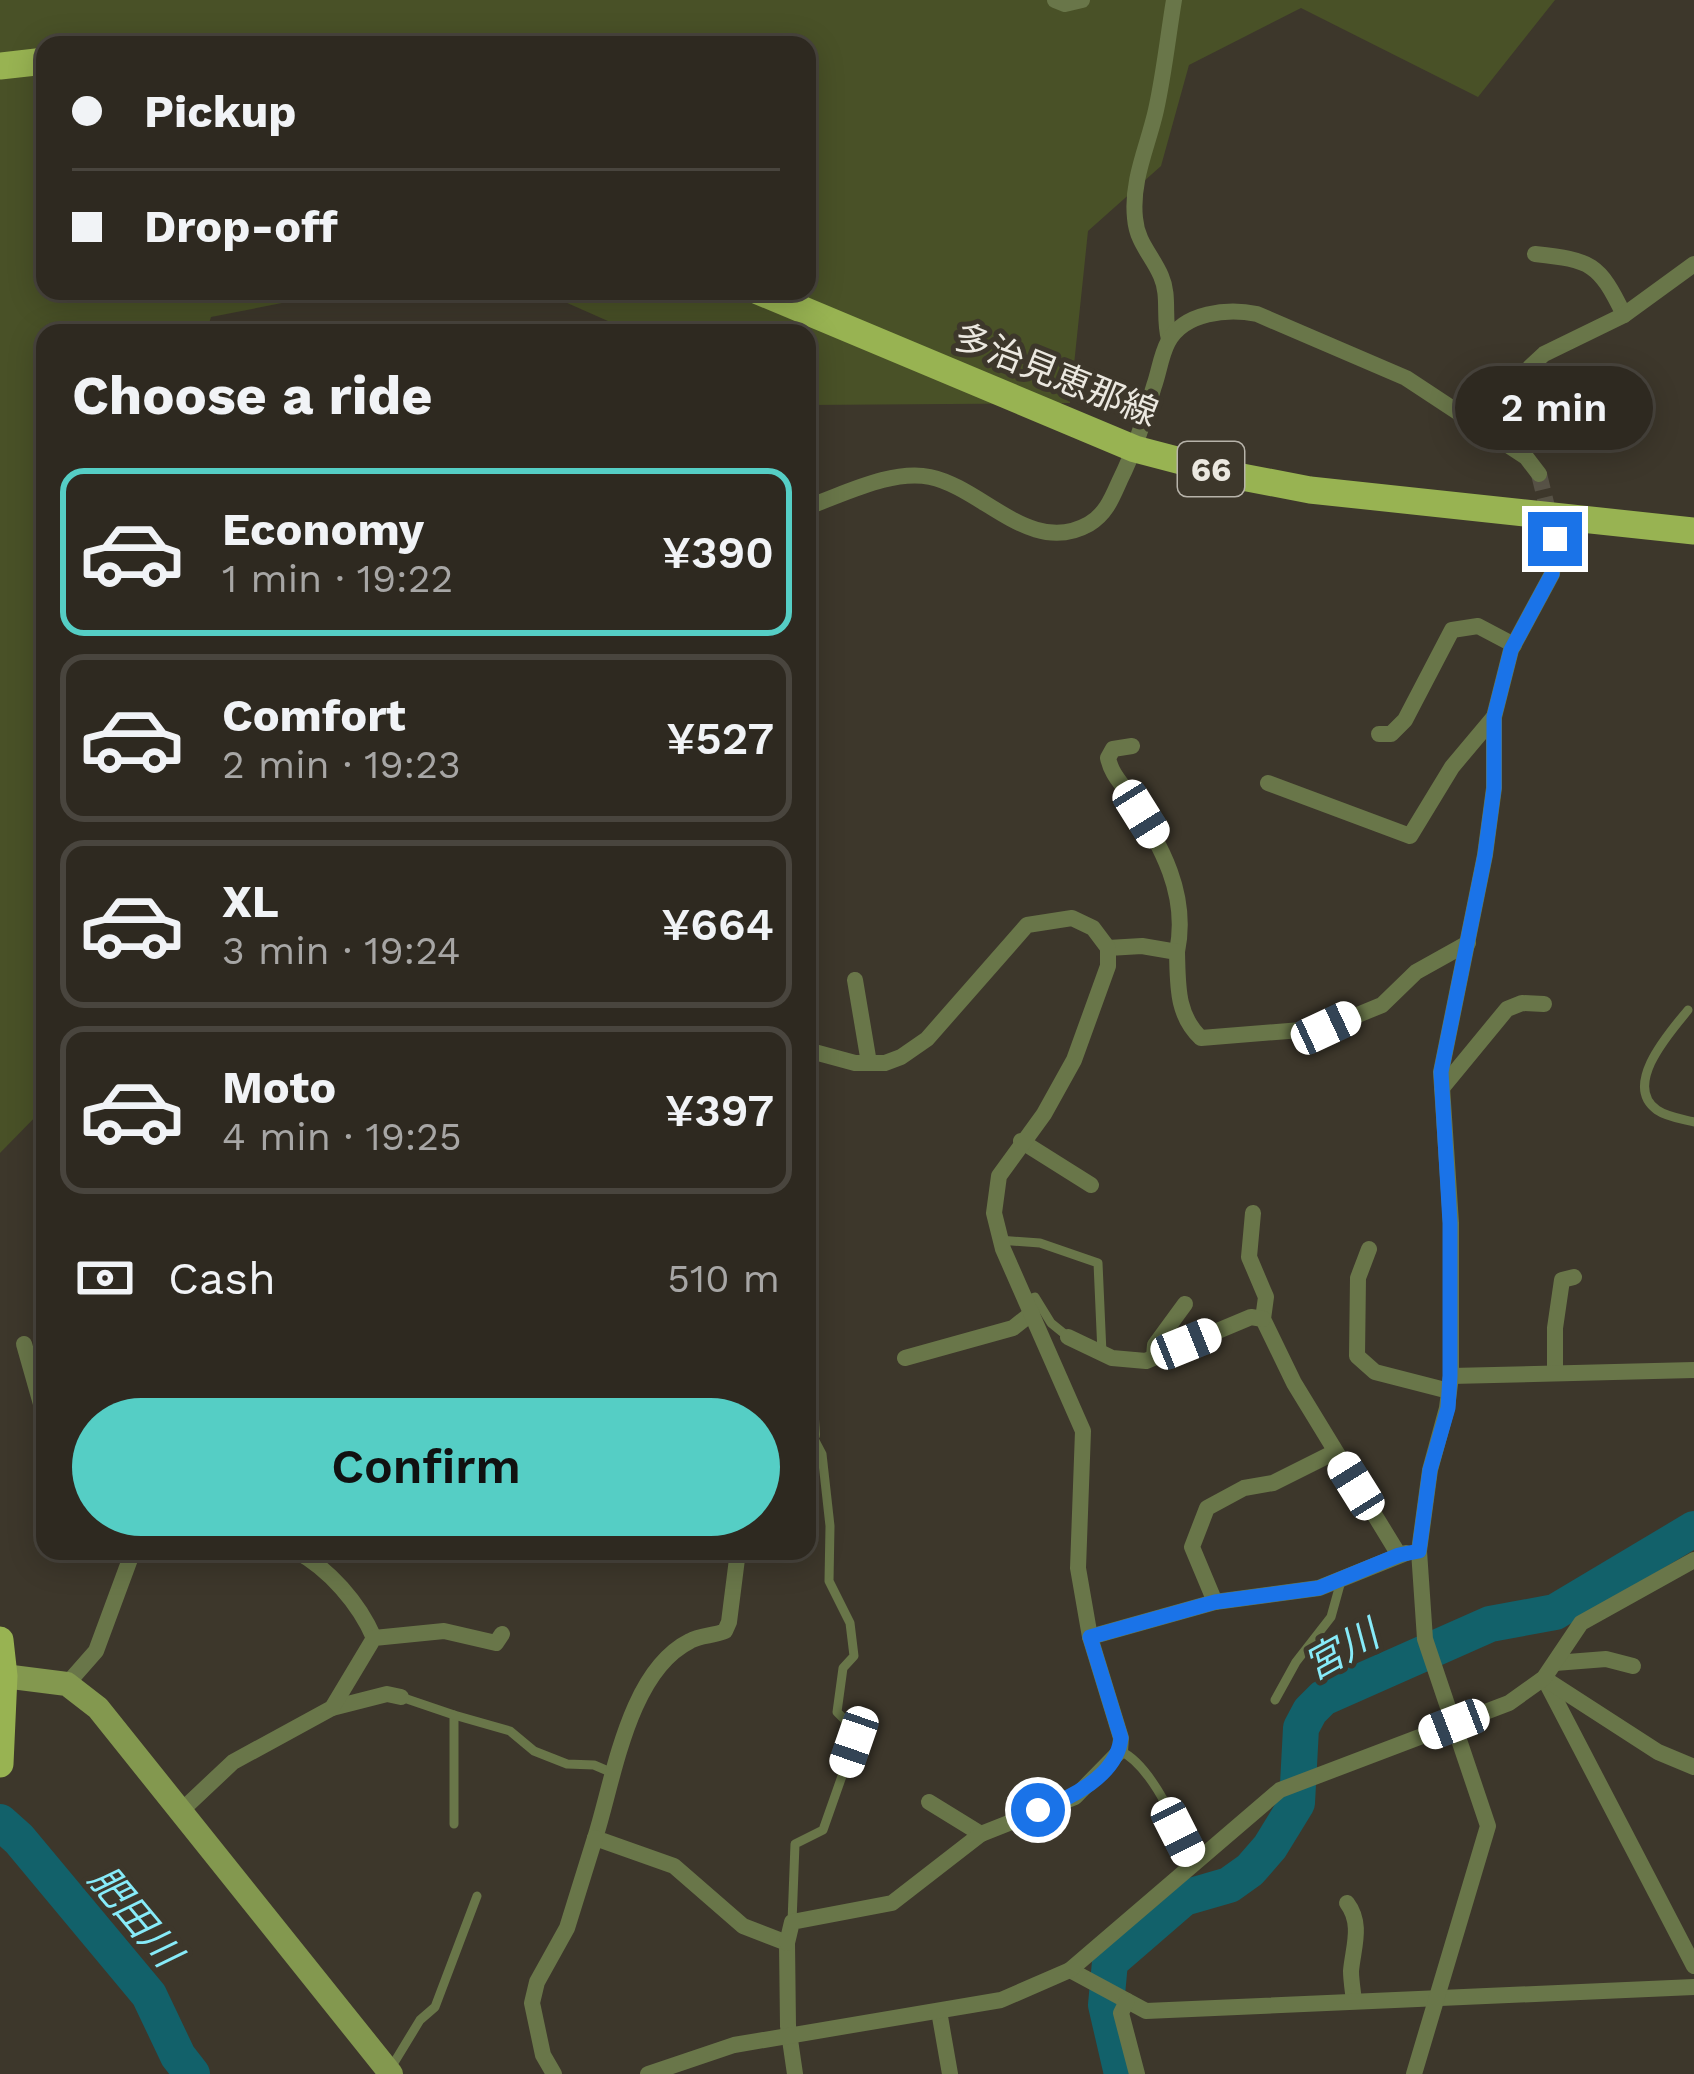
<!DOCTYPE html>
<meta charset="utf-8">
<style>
:root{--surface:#2e2920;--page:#3a352d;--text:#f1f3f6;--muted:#a7a6a5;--line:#49453e;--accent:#55cec5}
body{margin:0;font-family:"Work Sans","Noto Sans JP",sans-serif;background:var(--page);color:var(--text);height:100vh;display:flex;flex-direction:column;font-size:45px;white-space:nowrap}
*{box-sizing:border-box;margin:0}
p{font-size:39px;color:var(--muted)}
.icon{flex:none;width:66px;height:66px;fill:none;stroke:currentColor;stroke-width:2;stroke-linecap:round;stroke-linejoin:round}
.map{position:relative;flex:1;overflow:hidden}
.details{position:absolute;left:36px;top:324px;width:780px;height:1236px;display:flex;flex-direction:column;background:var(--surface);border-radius:24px;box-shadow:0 6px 30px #0003,0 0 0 3px var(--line)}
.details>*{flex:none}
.banner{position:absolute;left:36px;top:36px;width:780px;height:264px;border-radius:24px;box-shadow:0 6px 30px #0003,0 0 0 3px var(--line);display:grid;align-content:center;height:264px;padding:0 36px;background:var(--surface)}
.end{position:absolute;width:54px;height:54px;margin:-27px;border:15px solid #1a73e8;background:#fff;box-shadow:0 0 0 6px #fff}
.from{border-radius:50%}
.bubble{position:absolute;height:84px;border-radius:42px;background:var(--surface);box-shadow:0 6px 30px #0003,0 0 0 3px var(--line);font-size:39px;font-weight:600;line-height:84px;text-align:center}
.car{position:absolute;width:36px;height:72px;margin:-36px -18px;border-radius:15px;box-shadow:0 0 9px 3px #0007;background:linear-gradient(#fff 24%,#345 0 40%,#fff 0 76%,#345 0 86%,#fff 0)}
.banner b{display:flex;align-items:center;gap:42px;height:114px;font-size:45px}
.banner b+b{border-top:3px solid var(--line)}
.banner i{width:30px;height:30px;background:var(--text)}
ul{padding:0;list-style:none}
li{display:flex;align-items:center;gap:36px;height:168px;margin:0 24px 18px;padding:0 12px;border:6px solid var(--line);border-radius:24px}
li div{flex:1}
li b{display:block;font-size:45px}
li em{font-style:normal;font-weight:600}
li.on{border-color:var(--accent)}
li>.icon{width:108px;height:108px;stroke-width:1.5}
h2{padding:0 36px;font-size:54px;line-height:144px}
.pay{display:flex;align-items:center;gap:30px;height:132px;padding:0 36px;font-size:45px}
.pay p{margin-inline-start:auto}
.button{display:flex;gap:24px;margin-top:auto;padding:24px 36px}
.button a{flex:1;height:138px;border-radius:72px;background:var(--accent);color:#111;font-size:48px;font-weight:600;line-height:138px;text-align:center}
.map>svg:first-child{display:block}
.green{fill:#495127}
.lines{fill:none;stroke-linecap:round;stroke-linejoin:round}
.river{stroke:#12616a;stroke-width:36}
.street-tunnel{stroke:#575246;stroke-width:16;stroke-dasharray:16 8;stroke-linecap:butt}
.lane{stroke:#697649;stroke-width:9}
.street{stroke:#697649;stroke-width:16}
.secondary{stroke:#83984f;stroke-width:24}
.primary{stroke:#98b352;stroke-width:27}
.route{stroke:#1a73e8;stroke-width:15}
.labels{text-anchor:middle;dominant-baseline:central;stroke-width:10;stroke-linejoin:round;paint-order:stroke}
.shield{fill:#3d372b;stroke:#b7b3aa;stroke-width:3}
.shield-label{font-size:33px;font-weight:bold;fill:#ebe8e0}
.street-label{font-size:36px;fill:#ebe8e0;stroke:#3d372b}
.water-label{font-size:39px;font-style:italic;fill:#87ebf9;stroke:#3d372b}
</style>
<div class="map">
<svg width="1694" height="2074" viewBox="0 0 1694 2074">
<rect width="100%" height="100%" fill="#3d372b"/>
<path class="green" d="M 0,0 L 1555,0 L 1478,97 L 1301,8 L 1189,65 L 1161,166 L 1088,231 L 1070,403 L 807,405 L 807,333 L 635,333 L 565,302 L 423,291 L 807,291 L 807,45 L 45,45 L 45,291 L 343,291 L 211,317 L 206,333 L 45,333 L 45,1107 L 0,1153 Z"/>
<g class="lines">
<g class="river">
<path d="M 0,1822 L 19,1839 L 149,1995 L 178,2056 L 192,2074"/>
<path d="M 1122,2074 L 1106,2005 L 1110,1962 L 1184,1898 L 1229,1885 L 1250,1870 L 1270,1847 L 1297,1803 L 1301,1728 L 1310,1711 L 1323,1698 L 1490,1624 L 1555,1612 L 1694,1529"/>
</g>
<path class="street-tunnel" d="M 1539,474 L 1550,519"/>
<g class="lane">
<path d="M 1688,1010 C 1670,1032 1622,1085 1657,1110 C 1667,1117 1682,1119 1694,1122"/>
<path d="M 999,1240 L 1040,1243 L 1098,1263 L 1102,1353"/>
<path d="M 1026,1300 L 1035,1297 L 1051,1323 L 1067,1336"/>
<path d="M 401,1697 L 454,1715 L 454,1824"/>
<path d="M 1275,1700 L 1296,1662 L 1331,1617 L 1341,1581"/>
<path d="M 454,1715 L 510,1731 L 534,1751 L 567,1764 L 594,1765 L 615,1774"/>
<path d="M 1120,1751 C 1153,1765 1179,1832 1195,1864"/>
<path d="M 792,1922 L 795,1844 L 823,1830 L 854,1742 L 853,1728 L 837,1712 L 843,1668 L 854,1656 L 850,1623 L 829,1581 L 830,1526 L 822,1454 L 812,1435"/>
<path d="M 389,2071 L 420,2020 L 435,2007 L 477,1896"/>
</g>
<g class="street">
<path d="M 1055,0 L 1065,4 L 1082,0"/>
<path d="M 1535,254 C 1591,260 1599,263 1624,315"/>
<path d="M 1169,339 C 1163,318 1170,296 1161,276 C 1152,255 1137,243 1135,218 C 1131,180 1148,146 1156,110 C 1164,74 1168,36 1174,0"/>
<path d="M 1515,449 L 1519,406 L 1530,367 L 1544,354 L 1624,315 L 1694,264"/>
<path d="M 807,507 C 843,495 891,469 930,477 C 983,488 1031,557 1089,524 C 1106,514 1112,498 1120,480 C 1135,450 1144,419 1154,386 C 1159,372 1161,355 1168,342 C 1184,312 1228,308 1257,314 L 1406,378 L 1526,457 L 1539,474"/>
<path d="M 1379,734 L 1391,734 L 1405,720 L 1452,630 L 1478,626 L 1514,645"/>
<path d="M 1132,746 L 1113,749 L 1108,758 C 1112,776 1122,783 1132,799 C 1161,847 1189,893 1177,952"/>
<path d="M 1268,783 L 1410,836 L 1452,767 L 1494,717"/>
<path d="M 1108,948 L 1142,946 L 1177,952 C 1178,984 1176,1015 1201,1038 L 1326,1028 L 1382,1005 L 1416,972 L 1468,943"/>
<path d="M 855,980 L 869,1063"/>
<path d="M 1442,1088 L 1507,1009 L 1522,1003 L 1544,1004"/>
<path d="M 1021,1141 L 1091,1185"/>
<path d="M 1253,1213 L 1249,1257 L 1266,1297 L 1263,1319 L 1294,1383 L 1399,1555"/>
<path d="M 1369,1249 L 1358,1278 L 1357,1356 L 1375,1372 L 1449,1391"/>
<path d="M 1068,1337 L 1112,1358 L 1146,1361 L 1251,1317 L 1263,1319"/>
<path d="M 24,1344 L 45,1418"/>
<path d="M 807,1357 L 812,1435 L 807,1442"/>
<path d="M 1154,1357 L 1155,1345 L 1185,1304"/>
<path d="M 905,1358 L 1013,1328 L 1032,1313"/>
<path d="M 1555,1373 L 1555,1328 L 1562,1280 L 1574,1277"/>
<path d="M 1451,1376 L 1694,1370"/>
<path d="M 296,1551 C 329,1569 359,1603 374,1638"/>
<path d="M 738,1551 L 729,1622 L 725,1631 C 714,1636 700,1635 690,1641 C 628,1672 614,1779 595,1838 L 674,1866 L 743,1926 L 787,1943 L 788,2026 L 795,2074"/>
<path d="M 1215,1602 L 1192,1547 L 1207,1508 L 1244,1488 L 1273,1483 L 1335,1452"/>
<path d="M 1090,1637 L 1215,1602 L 1319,1588 L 1406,1553"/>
<path d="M 1555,1663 L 1606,1659 L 1633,1666"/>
<path d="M 1544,1678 L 1694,1966"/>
<path d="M 1545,1679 L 1658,1752 L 1694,1767"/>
<path d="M 67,1684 L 96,1651 L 133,1551"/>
<path d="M 332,1708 L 387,1694 L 401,1697"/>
<path d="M 929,1802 L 981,1834"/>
<path d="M 181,1811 L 233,1762 L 332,1708 L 374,1638 L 444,1631 L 496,1643 L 502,1634"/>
<path d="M 1347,1903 C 1363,1924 1353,1948 1351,1971 C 1351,1980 1353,1992 1354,2001"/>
<path d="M 787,1943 L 792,1922 L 892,1903 L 981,1834 L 1075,1797 L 1120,1751 L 1121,1738 L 1090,1637 L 1078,1568 L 1083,1431 L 1003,1249 L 994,1213 L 999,1176 L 1044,1114 L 1074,1060 L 1108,966 L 1108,948 L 1093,928 L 1072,918 L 1027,925 L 927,1039 L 901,1057 L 885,1063 L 855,1063 L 807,1050"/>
<path d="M 1070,1970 L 1146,2011 L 1694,1987"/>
<path d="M 1127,2001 L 1121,2013 L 1137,2074"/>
<path d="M 939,2011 L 950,2074"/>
<path d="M 554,2074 L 543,2055 L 532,2003 L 537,1982 L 567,1928 L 595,1838"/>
<path d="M 648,2074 L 734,2045 L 1001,2000 L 1070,1970 L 1280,1790 L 1509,1703 L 1544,1678 L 1581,1623 L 1694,1560"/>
<path d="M 1414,2074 L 1488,1826 L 1425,1639 L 1419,1551 L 1430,1470 L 1447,1408 L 1451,1376 L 1451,1223 L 1441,1072 L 1485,855 L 1494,788 L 1494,717 L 1511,650 L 1552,574 L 1555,539"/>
</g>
<path class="secondary" d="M 4,1676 L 67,1684 L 98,1708 L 391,2074"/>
<g class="primary">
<path d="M 0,66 L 45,61"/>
<path d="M 758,291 L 1135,449 L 1242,477 L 1310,490 L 1694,531"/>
<path d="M 0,1640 L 4,1676 L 0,1764"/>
</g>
</g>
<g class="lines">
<path class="route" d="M 1038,1810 C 1069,1799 1117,1776 1121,1738 L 1090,1637 L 1215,1602 L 1319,1588 L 1399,1555 L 1419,1551 L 1430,1470 L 1448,1408 L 1450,1376 L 1450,1223 L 1441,1072 L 1485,855 L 1494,788 L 1494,717 L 1511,650 L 1552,574 L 1555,539"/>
</g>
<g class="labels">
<rect class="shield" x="1178" y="442" width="66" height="54" rx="9"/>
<g class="shield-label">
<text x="1211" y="469">66</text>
</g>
<g class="street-label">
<text transform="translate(1056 375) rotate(22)">多治見恵那線</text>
</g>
<g class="water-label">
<text transform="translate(1341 1650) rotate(-29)">宮川</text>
<text transform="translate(135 1916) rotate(50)">肥田川</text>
</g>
</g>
</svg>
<i class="end from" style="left:1038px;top:1810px"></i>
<i class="end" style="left:1555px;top:539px"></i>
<div class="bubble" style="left:1455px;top:366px;width:198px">2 min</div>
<i class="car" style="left:1141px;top:814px;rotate:148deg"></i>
<i class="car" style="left:1326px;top:1028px;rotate:65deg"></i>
<i class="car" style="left:1186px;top:1344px;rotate:68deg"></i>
<i class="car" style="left:1356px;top:1486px;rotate:328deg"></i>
<i class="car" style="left:1454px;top:1724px;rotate:249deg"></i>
<i class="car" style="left:854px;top:1742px;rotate:199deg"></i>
<i class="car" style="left:1178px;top:1832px;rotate:153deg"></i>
<div class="banner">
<b><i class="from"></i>Pickup</b>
<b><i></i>Drop-off</b>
</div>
<section class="details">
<h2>Choose a ride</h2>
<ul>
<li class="on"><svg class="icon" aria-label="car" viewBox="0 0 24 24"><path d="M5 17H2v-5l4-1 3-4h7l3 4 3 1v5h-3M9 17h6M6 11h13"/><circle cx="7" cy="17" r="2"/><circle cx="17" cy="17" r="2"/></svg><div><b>Economy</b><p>1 min · 19:22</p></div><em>¥390</em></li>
<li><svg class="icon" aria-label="car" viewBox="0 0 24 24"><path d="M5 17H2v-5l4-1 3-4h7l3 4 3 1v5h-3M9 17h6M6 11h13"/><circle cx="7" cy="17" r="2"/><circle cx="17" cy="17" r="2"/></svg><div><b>Comfort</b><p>2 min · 19:23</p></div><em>¥527</em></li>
<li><svg class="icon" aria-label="car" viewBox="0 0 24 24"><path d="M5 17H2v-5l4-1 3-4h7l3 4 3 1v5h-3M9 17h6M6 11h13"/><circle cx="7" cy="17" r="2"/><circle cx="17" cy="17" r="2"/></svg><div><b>XL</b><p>3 min · 19:24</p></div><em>¥664</em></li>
<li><svg class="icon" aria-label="car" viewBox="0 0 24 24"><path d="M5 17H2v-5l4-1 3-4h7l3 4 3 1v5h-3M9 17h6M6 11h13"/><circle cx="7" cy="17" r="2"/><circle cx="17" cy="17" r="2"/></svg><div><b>Moto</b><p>4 min · 19:25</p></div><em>¥397</em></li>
</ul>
<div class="pay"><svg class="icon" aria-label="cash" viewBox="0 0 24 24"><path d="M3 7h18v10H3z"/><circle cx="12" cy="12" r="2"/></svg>Cash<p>510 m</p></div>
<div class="button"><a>Confirm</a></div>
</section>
</div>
